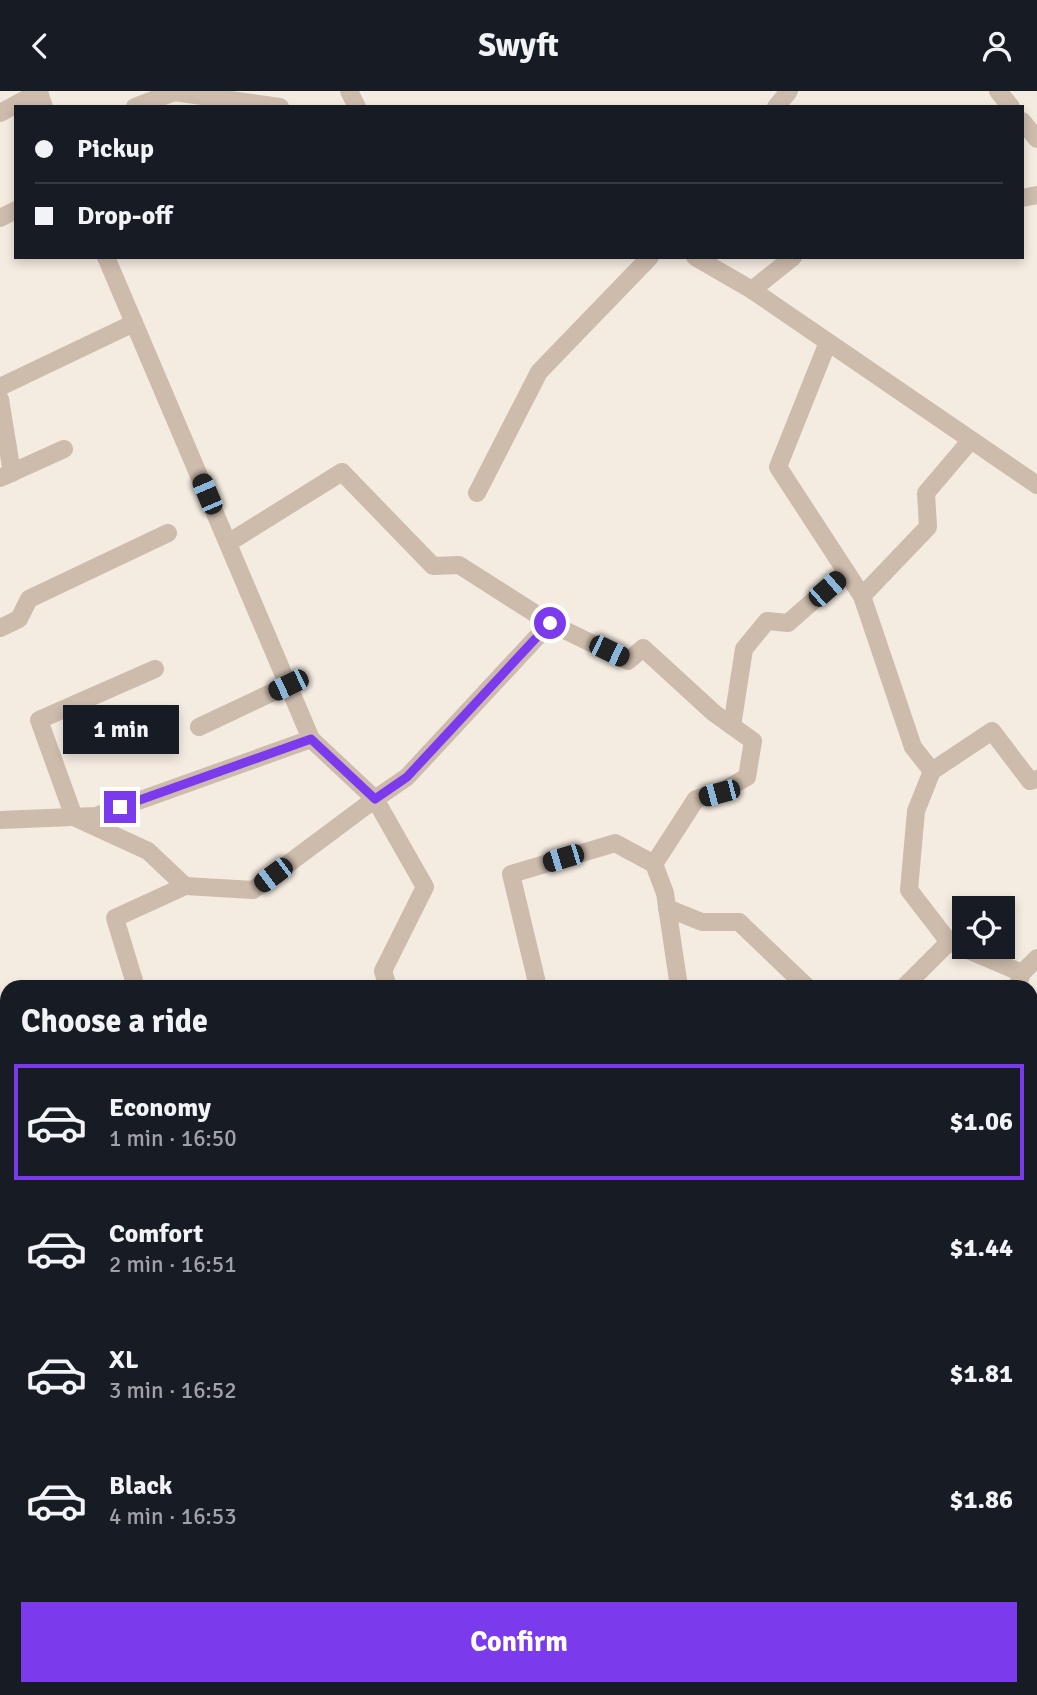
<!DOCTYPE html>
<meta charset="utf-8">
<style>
:root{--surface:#171b24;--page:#20242c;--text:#f1f3f6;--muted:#9ea1a6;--line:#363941;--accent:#7c3aed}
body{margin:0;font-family:Signika,sans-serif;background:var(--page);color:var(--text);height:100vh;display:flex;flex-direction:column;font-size:26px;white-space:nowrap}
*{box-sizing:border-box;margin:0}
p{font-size:23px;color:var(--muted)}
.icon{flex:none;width:38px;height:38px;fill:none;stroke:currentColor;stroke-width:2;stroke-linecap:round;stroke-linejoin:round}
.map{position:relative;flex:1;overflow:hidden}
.details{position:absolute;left:0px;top:889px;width:1038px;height:716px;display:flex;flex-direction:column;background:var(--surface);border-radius:21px 21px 0 0;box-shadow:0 4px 10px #0003}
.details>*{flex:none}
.hud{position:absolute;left:14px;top:14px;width:1010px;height:154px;border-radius:0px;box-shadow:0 4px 10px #0003;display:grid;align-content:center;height:154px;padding:0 21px;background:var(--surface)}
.fabs{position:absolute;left:952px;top:805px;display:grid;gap:14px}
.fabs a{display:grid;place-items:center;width:63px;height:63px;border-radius:0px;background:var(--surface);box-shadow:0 4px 10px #0003;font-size:35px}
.end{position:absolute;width:32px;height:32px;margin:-16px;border:9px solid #7c3aed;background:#fff;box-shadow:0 0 0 4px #fff}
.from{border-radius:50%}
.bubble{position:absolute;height:49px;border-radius:0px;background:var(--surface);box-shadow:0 4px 10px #0003;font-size:23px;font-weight:700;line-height:49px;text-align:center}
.car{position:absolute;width:21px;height:42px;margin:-21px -10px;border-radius:9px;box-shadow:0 0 5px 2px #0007;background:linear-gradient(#222 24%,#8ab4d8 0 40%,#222 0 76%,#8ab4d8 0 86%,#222 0)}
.hud b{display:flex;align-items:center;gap:24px;height:66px;font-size:26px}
.hud b+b{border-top:2px solid var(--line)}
.hud i{width:18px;height:18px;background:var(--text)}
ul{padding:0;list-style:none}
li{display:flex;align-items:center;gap:21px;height:116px;margin:0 14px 10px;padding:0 7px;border:4px solid transparent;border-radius:0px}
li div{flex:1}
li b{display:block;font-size:26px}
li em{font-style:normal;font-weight:700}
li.current{border-color:var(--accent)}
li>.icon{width:63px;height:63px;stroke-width:1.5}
h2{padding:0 21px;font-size:32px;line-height:84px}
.primary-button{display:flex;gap:14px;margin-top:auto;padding:14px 21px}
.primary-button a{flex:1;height:80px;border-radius:0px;background:var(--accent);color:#fff;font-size:28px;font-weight:700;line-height:80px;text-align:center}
header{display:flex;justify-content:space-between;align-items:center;height:91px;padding:0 21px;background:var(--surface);font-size:32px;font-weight:700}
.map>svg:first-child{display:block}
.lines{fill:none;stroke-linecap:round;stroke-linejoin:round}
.minor{stroke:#cdbbac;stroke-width:18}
.route{stroke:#7c3aed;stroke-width:9}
</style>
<header><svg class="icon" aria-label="back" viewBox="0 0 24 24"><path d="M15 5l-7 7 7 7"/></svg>Swyft<svg class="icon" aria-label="person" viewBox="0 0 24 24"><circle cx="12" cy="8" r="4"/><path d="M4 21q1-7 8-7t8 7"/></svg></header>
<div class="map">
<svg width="1037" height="1604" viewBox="0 0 1037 1604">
<rect width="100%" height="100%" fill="#f4ebe1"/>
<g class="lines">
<g class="minor">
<path d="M 349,0 L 357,16"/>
<path d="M 998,0 L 1011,16"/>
<path d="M 135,16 L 174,1 L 280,16"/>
<path d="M 776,16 L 789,0"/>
<path d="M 0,22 L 39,1 L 44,16"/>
<path d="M 1022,30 L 1037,48"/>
<path d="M 1022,107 L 1037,104"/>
<path d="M 0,127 L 16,119"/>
<path d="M 106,166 L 311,648 L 375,708 L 253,799 L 185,795 L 148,760 L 74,726 L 39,629 L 155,578"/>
<path d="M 695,166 L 752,199"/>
<path d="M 793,166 L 752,199 L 1037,394"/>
<path d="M 828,251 L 778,376 L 862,505 L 913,656 L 932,680 L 916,720 L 909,799 L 949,851 L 1022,882"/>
<path d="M 0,296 L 134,232"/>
<path d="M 0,308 L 12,382"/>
<path d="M 0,387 L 64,358"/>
<path d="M 477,402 L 539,281 L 650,166"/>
<path d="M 228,452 L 342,381 L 433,475 L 459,474 L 550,532"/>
<path d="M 862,505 L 928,436 L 926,402 L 971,349"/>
<path d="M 0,537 L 19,528 L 29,508 L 168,442"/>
<path d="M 732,635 L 744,558 L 767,530 L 788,532 L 846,481"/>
<path d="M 199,636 L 288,594"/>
<path d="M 932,680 L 992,640 L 1030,690 L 1037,688"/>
<path d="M 0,729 L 96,725 L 311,648"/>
<path d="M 667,817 L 702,831 L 739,831 L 807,896"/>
<path d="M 136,896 L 115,827 L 185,795"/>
<path d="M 388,896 L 383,880 L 425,796 L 375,708 L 407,686 L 550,532 L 628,570 L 643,557 L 714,622 L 753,650 L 747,686 L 719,702 L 696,708 L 654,773"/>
<path d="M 538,896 L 511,783 L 615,752 L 654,773 L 665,802 L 679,896"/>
<path d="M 904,896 L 949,851"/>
<path d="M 1017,896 L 1022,882 L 1037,867"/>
<path d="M 0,971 L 7,998"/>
<path d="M 0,1039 L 7,1036"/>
<path d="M 1031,1082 L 1037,1089"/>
<path d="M 0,1096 L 7,1109"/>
<path d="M 0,1171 L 7,1170"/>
<path d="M 1031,1482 L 1037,1484"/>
<path d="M 0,1496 L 7,1493"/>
<path d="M 181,1598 L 184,1604"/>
<path d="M 712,1598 L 713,1604"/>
<path d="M 0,1602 L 7,1598"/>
<path d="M 461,1604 L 465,1598"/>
<path d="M 917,1604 L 942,1598"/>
</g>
</g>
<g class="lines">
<path class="route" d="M 120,716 L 311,648 L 375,708 L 407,686 L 550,532"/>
</g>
</svg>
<div class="fabs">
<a><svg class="icon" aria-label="locate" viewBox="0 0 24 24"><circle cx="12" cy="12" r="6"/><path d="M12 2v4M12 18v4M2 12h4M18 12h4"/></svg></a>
</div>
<i class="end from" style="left:550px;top:532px"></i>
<i class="end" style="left:120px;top:716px"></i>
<div class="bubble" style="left:63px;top:614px;width:116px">1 min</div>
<i class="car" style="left:207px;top:403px;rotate:337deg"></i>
<i class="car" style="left:827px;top:498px;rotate:49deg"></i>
<i class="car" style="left:609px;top:560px;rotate:116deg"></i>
<i class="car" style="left:288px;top:594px;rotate:244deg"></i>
<i class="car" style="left:719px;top:702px;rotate:255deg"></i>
<i class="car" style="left:563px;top:767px;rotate:253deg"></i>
<i class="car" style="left:273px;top:784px;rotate:233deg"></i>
<div class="hud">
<b><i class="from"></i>Pickup</b>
<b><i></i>Drop-off</b>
</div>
<section class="details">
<h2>Choose a ride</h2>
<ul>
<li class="current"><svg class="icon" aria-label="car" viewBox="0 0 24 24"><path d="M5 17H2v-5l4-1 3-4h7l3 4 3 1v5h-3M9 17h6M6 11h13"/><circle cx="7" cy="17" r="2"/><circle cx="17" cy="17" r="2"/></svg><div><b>Economy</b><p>1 min · 16:50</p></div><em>$1.06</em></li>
<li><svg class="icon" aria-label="car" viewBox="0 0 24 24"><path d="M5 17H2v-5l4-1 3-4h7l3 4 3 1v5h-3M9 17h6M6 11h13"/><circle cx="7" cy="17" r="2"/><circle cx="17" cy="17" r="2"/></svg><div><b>Comfort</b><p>2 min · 16:51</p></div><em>$1.44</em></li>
<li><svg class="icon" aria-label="car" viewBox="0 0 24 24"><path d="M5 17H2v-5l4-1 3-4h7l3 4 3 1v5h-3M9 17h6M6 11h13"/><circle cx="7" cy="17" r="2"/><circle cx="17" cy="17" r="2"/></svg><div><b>XL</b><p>3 min · 16:52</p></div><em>$1.81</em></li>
<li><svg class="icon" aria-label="car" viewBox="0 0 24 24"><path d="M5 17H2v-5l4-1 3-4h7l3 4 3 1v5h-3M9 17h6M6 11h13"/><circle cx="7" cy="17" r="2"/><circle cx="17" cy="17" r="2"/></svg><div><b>Black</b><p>4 min · 16:53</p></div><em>$1.86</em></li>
</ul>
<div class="primary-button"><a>Confirm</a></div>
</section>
</div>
